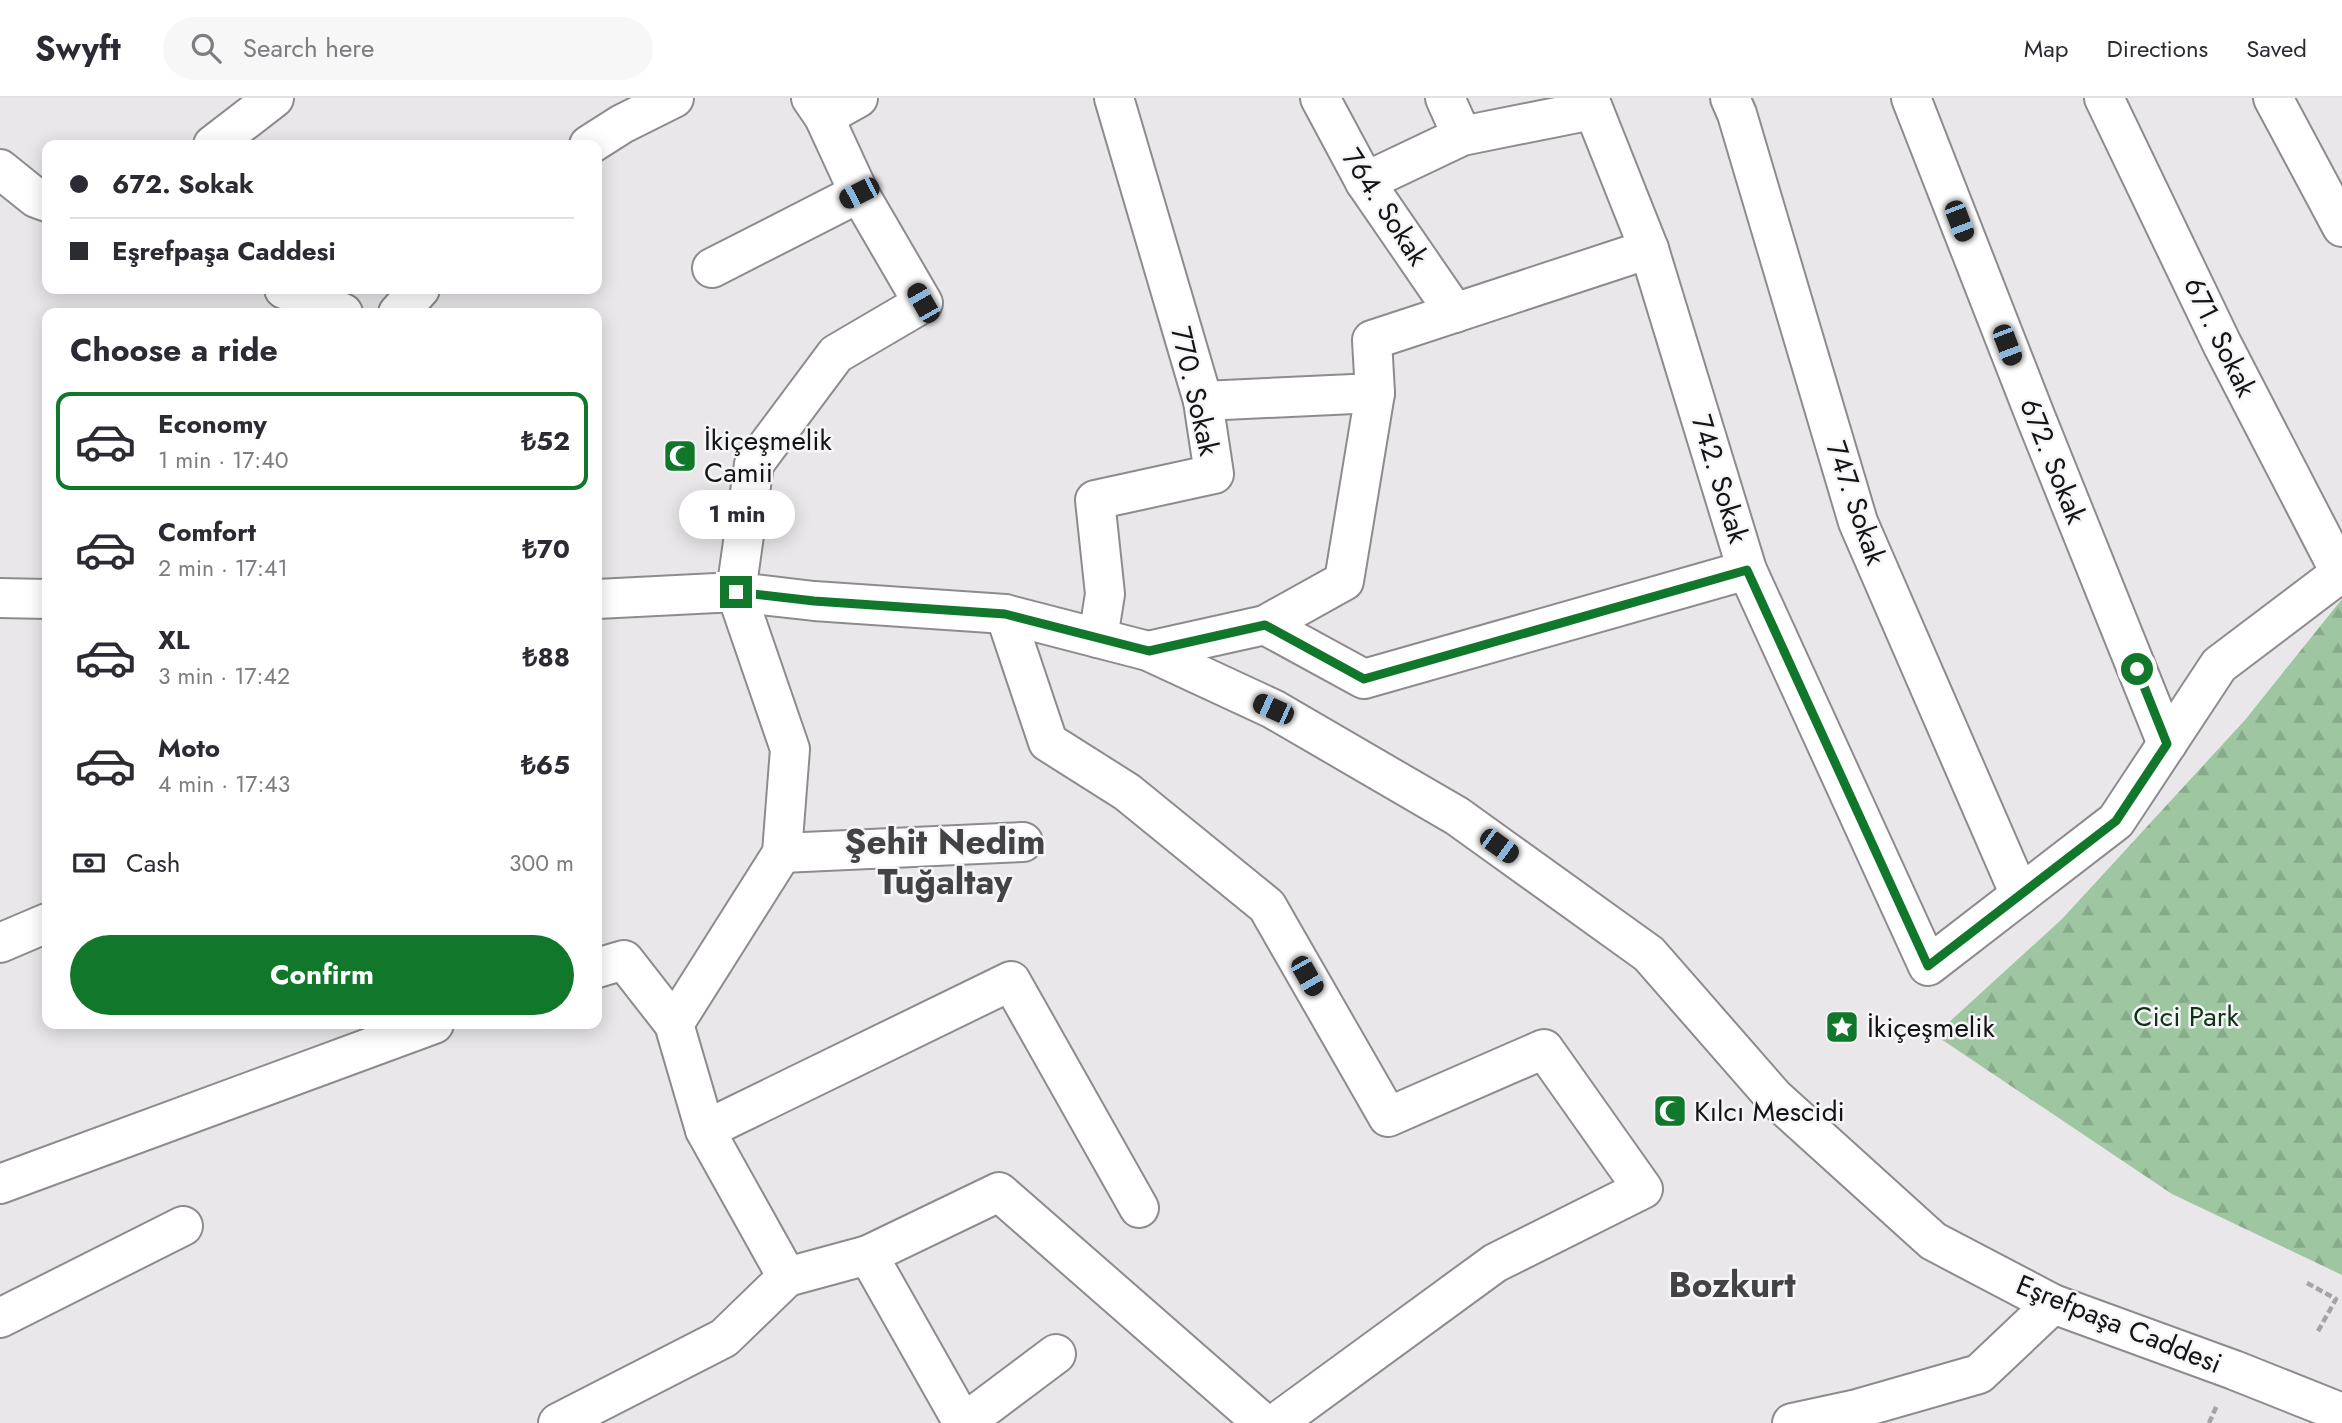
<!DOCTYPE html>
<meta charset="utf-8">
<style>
:root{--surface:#fff;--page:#f7f7f7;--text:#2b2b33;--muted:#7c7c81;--line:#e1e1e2;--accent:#11782b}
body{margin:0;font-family:Jost,sans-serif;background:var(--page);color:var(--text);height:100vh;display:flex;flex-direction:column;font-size:26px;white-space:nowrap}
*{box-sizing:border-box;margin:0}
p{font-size:23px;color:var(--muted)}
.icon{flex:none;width:38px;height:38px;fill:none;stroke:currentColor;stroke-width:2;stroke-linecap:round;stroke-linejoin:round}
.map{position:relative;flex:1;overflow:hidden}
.panel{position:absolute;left:42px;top:210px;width:560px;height:721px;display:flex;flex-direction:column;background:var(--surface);border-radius:14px;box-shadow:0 4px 18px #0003}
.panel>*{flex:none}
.top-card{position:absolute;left:42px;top:42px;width:560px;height:154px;border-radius:14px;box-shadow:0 4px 18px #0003;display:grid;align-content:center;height:154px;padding:0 28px;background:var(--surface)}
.end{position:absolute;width:32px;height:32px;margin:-16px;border:9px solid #11782b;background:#fff;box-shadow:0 0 0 4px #fff}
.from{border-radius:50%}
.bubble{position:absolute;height:49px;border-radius:24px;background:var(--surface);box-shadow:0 4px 18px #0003;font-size:23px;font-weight:700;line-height:49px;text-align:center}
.car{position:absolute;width:21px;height:42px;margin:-21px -10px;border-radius:9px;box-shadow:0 0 5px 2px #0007;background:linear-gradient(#222 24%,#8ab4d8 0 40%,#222 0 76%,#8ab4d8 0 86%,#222 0)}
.top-card b{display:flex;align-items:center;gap:24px;height:66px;font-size:26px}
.top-card b+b{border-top:2px solid var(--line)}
.top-card i{width:18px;height:18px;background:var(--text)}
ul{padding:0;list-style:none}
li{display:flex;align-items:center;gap:21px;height:98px;margin:0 14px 10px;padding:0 14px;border:4px solid transparent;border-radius:14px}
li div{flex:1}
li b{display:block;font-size:26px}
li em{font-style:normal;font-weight:700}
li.selected{border-color:var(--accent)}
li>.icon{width:63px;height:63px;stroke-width:1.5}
h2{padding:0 28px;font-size:32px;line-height:84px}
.pay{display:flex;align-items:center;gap:18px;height:77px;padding:0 28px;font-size:26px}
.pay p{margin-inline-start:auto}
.button{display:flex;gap:14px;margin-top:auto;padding:14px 28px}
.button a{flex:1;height:80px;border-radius:42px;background:var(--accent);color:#fff;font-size:28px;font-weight:700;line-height:80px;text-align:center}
header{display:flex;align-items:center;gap:42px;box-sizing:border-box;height:98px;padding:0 35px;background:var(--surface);border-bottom:2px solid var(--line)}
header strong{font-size:33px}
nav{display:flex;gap:38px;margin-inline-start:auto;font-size:24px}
.search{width:490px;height:63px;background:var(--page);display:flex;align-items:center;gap:18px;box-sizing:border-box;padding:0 24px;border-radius:38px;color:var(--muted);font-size:26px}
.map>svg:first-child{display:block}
.forest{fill:url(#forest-firs)}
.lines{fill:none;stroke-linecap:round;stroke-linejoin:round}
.street-casing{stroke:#8d8b8e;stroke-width:42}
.primary-casing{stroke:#8d8b8e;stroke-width:42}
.path{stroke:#a5a3a5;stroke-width:4.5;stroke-dasharray:7 3.5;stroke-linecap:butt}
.street{stroke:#fff;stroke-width:38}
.primary{stroke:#fff;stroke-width:38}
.route{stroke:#11782b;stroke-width:9}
.labels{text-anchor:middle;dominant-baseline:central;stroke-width:5;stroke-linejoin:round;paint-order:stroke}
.street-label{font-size:28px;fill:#151415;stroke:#f6f5f8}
.poi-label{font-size:28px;fill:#151415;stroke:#f6f5f8;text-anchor:start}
.park-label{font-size:28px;fill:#0d3414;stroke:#f6f5f8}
.district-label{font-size:35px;font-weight:bold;fill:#434244;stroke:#f6f5f8}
</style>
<header>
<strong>Swyft</strong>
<div class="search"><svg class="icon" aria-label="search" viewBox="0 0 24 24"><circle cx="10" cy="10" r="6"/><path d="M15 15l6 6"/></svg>Search here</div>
<nav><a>Map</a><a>Directions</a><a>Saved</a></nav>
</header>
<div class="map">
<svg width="2342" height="1325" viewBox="0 0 2342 1325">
<defs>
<pattern id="forest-firs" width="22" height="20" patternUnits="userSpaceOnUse" patternTransform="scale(1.75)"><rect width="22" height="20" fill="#9ec7a1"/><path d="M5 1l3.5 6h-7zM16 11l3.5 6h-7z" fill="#87aa8a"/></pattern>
</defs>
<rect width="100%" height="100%" fill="#e9e7ea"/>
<path class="forest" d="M 2342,501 L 2342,1177 L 2172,1096 L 1935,937 L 2062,821 L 2245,622 Z"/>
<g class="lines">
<defs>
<g id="street">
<path d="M 1320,0 L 1365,84 L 1455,215"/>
<path d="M 1445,0 L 1462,38"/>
<path d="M 1589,0 L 1649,151 L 1747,472 L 1928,868 L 2116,723 L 2219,567 L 2342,474"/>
<path d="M 1730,0 L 1737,16 L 1858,424 L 2020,797"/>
<path d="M 1911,0 L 2036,320 L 2167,646"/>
<path d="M 2104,0 L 2222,246 L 2341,476"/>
<path d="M 2273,0 L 2342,129"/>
<path d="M 824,19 L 858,0"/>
<path d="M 213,47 L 274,0"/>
<path d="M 589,47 L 622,26 L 674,0"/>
<path d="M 0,71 L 36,100 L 47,104"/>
<path d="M 1365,84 L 1462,38 L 1592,12"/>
<path d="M 712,170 L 859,95"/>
<path d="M 284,191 L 343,215"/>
<path d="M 398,215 L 420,191"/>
<path d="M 1203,303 L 1375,295"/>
<path d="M 1005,516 L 1048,644 L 1127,694 L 1267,808 L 1388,1019 L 1544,951 L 1643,1091 L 1495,1165 L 1276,1325"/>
<path d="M 1265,527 L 1364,581 L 1747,472"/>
<path d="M 1098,540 L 1105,496 L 1095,402 L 1214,376 L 1203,303 L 1114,0"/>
<path d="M 1148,553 L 1265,527 L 1344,483 L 1375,295 L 1372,242 L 1649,151"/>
<path d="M 782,755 L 1023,744"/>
<path d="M 0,845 L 47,825"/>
<path d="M 597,870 L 624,862 L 674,926 L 705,1032 L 787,1179 L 868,1157 L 963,1325"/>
<path d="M 674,926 L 782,755 L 790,651 L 736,494 L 754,366 L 836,256 L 923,205 L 859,95 L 824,19 L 811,0"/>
<path d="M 705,1032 L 1011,883 L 1139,1110"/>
<path d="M 0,1086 L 434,926"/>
<path d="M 868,1157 L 999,1094 L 1263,1325"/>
<path d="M 0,1220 L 183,1128"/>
<path d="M 558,1325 L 724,1240 L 787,1179"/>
<path d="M 964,1325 L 1056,1256"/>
<path d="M 1792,1325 L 1857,1311 L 1979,1276 L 2053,1206"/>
</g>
<g id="primary">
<path d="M 0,500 L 47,501"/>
<path d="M 597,501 L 736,494 L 814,503 L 1005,516 L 1148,553 L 1273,611 L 1457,718 L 1649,856 L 1774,999 L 1933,1143 L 2053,1206 L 2234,1272 L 2342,1315"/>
</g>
</defs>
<use href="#street" class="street-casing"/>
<use href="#primary" class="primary-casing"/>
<g class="path">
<path d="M 2307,1185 L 2336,1201 L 2317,1235"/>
<path d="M 2209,1325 L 2217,1307"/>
</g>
<use href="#street" class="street"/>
<use href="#primary" class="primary"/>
</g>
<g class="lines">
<path class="route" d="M 736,494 L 814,503 L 1005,516 L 1149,553 L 1265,527 L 1364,581 L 1747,472 L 1928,868 L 2116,723 L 2167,646 L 2137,571"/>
</g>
<defs>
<symbol id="mosque-square" viewBox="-11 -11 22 22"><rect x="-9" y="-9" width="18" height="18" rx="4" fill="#11782b" stroke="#f6f5f8"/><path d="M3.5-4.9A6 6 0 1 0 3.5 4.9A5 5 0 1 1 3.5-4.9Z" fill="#fff"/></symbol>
<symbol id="sight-square" viewBox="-11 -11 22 22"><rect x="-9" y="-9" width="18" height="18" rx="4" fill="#11782b" stroke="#f6f5f8"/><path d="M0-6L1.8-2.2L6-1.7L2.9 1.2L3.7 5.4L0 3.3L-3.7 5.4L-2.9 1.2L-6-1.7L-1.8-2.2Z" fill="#fff"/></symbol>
</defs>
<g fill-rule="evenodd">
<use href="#mosque-square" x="661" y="339" width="38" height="38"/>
<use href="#sight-square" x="1823" y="910" width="38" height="38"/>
<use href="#mosque-square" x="1651" y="994" width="38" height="38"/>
</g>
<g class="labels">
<g class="street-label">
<text transform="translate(1385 109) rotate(57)">764. Sokak</text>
<text transform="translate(2220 239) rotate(64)">671. Sokak</text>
<text transform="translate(1195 293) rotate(77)">770. Sokak</text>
<text transform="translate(2053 363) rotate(68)">672. Sokak</text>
<text transform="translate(1720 381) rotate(73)">742. Sokak</text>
<text transform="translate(1856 405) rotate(71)">747. Sokak</text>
<text transform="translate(2119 1226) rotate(22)">Eşrefpaşa Caddesi</text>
</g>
<g class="poi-label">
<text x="704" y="342">İkiçeşmelik<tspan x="704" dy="32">Camii</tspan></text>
<text x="1867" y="929">İkiçeşmelik</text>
<text x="1694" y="1013">Kılcı Mescidi</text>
</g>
<g class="park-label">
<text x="2186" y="918">Cici Park</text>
</g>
<g class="district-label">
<text x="945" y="744">Şehit Nedim<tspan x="945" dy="40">Tuğaltay</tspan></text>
<text x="1732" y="1187">Bozkurt</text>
</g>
</g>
</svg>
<i class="end from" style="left:2137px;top:571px"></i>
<i class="end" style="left:736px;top:494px"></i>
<div class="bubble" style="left:679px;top:392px;width:116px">1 min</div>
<i class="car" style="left:859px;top:95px;rotate:243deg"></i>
<i class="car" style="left:1959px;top:123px;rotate:159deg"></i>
<i class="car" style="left:923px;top:205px;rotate:330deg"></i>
<i class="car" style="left:2007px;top:247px;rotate:159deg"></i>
<i class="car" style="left:1273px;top:611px;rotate:294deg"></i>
<i class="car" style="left:1499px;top:748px;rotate:126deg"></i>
<i class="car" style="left:1307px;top:878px;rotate:150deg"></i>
<div class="top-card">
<b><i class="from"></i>672. Sokak</b>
<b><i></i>Eşrefpaşa Caddesi</b>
</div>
<section class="panel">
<h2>Choose a ride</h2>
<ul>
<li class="selected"><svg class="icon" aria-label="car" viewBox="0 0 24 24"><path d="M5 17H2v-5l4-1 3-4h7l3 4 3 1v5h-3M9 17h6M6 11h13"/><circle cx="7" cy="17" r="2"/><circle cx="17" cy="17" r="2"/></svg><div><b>Economy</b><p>1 min · 17:40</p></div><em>₺52</em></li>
<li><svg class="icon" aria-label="car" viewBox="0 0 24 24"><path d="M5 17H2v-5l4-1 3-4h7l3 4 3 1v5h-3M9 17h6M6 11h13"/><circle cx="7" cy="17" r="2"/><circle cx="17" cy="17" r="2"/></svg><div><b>Comfort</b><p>2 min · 17:41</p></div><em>₺70</em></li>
<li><svg class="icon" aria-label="car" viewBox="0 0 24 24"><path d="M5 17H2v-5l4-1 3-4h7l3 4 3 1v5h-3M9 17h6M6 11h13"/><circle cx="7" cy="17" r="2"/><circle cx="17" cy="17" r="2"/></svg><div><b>XL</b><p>3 min · 17:42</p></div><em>₺88</em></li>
<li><svg class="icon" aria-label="car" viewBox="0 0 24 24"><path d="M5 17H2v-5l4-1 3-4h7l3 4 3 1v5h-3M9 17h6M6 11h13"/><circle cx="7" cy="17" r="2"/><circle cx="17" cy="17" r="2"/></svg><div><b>Moto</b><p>4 min · 17:43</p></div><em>₺65</em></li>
</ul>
<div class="pay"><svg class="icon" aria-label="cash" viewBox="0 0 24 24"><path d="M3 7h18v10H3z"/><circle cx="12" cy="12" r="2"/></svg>Cash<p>300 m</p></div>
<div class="button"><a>Confirm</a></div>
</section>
</div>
